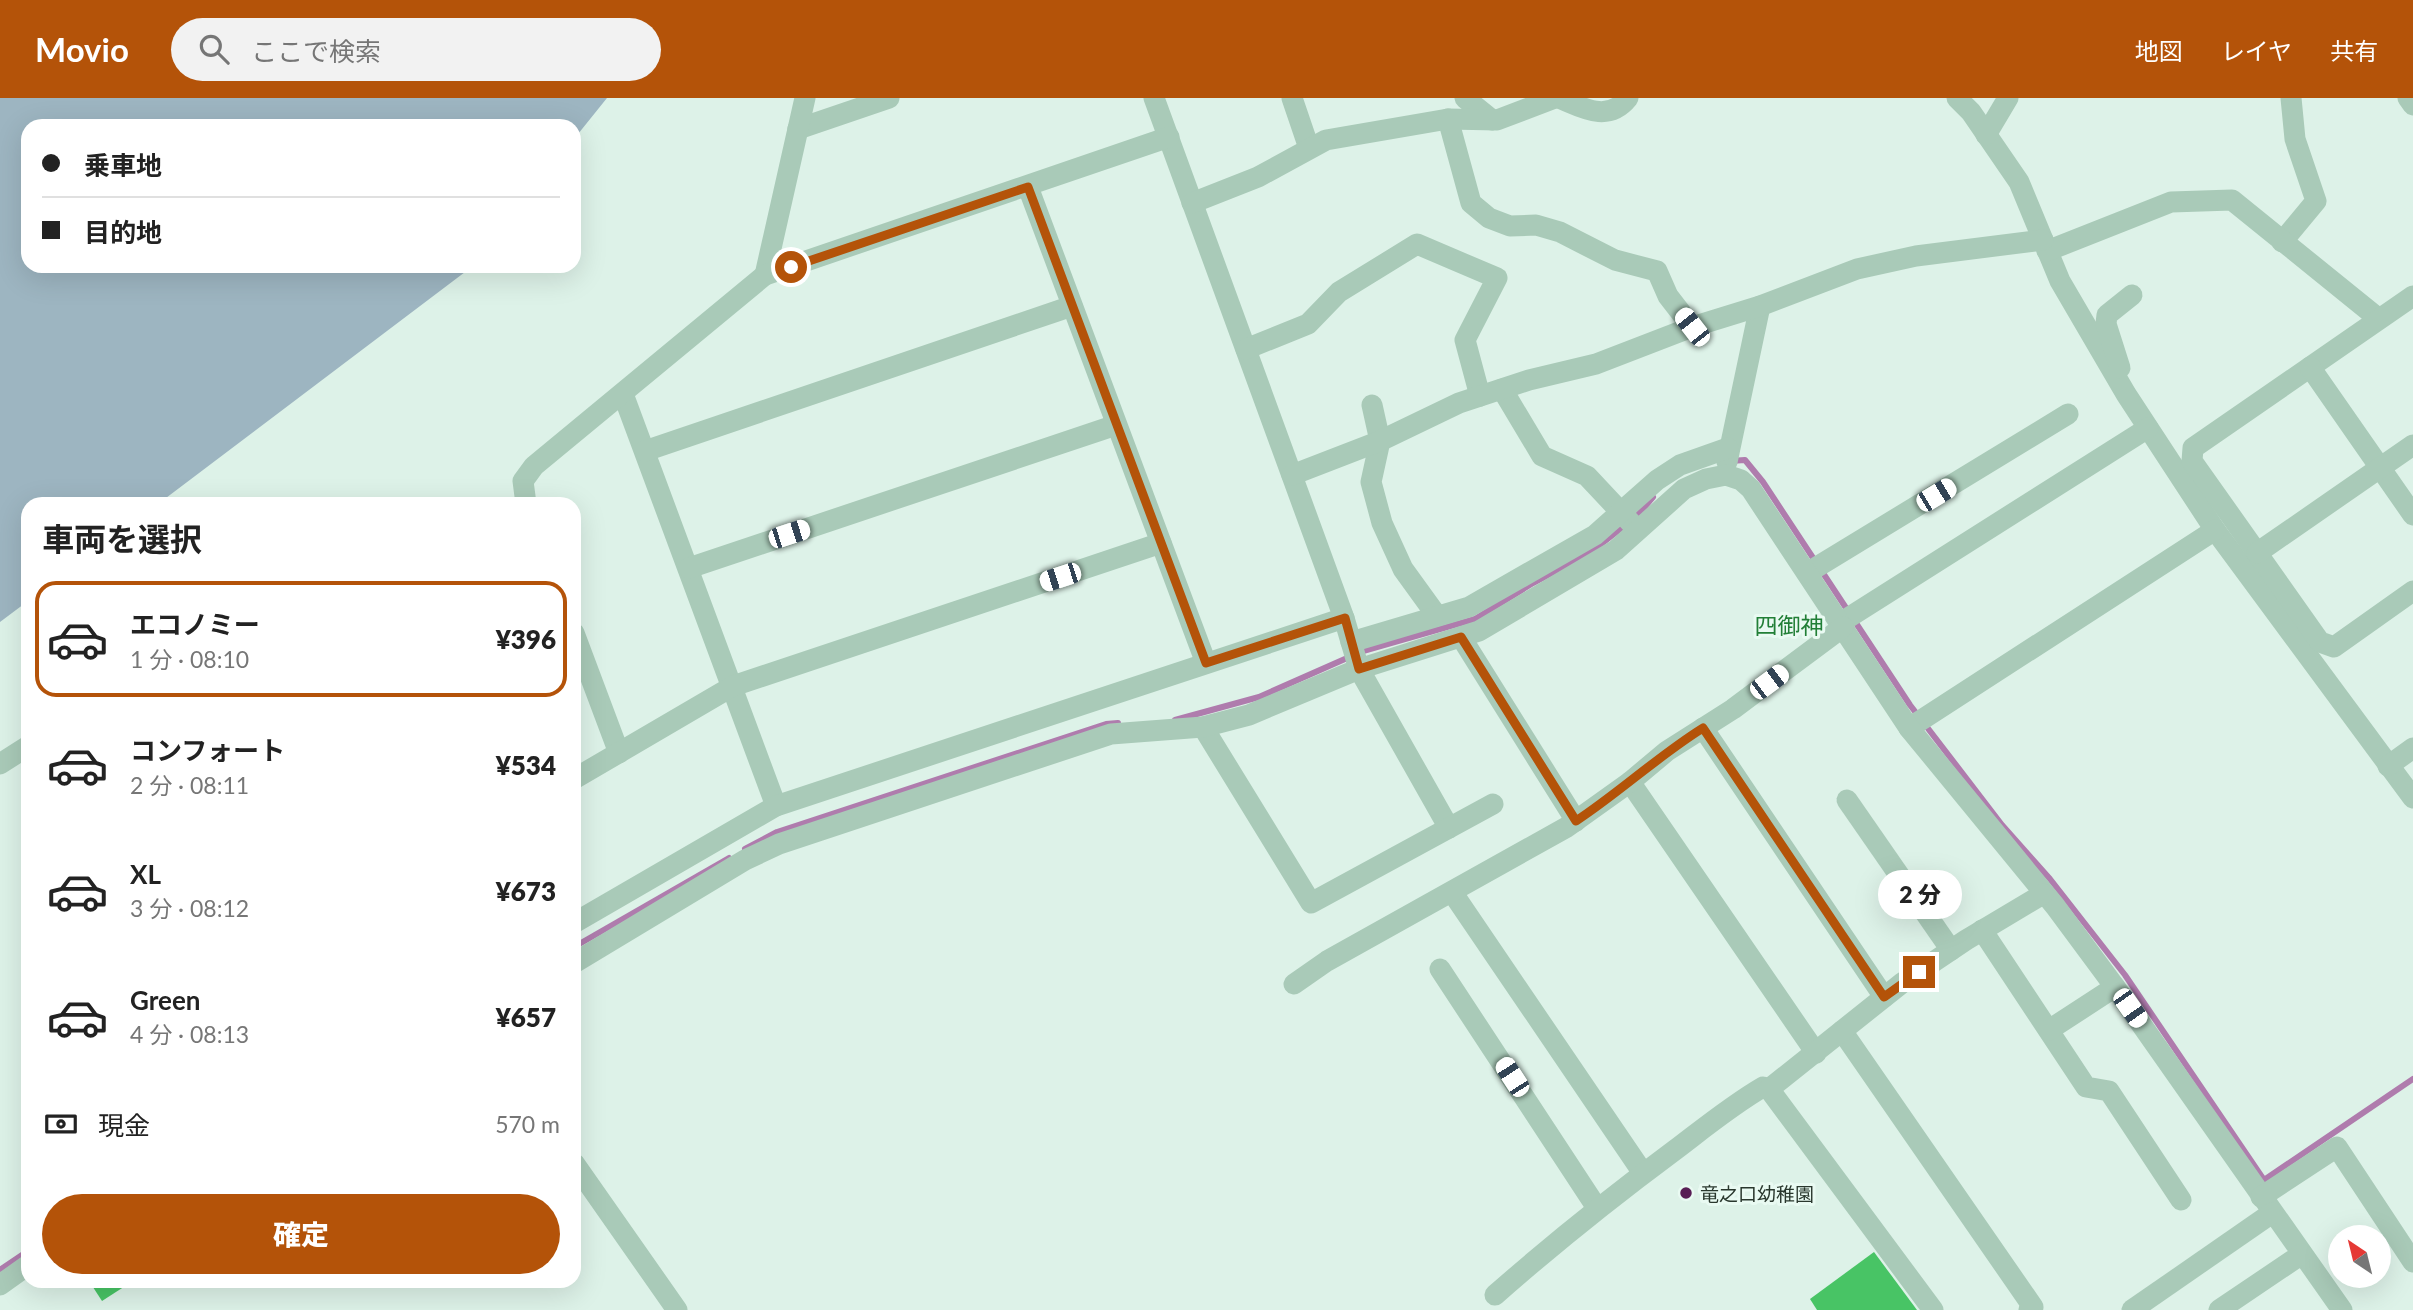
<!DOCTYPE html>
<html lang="ja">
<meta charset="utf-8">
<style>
:root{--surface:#fff;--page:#f2f2f2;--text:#222;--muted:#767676;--line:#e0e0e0;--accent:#b45309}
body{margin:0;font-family:Lato,"Noto Sans JP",sans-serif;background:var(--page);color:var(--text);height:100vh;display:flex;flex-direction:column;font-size:26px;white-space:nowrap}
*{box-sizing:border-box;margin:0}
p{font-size:23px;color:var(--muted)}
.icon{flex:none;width:38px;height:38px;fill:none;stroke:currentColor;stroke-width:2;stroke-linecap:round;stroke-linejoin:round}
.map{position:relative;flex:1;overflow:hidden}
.drawer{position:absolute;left:21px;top:399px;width:560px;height:791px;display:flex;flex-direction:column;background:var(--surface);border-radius:21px;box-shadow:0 7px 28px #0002}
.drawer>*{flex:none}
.hud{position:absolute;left:21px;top:21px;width:560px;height:154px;border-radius:21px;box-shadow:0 7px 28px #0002;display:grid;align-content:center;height:154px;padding:0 21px;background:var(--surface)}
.needle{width:46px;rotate:325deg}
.fabs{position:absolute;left:2328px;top:1127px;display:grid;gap:14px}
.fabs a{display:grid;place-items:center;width:63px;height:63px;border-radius:50%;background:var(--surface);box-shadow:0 7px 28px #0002;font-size:35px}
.end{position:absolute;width:32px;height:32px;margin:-16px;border:9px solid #b45309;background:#fff;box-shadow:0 0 0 4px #fff}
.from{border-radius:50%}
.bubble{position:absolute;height:49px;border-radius:24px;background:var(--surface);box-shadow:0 7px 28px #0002;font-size:23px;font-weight:800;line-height:49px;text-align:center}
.car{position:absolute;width:21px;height:42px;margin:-21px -10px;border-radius:9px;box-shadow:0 0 5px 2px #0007;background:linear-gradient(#fff 24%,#345 0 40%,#fff 0 76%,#345 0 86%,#fff 0)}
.hud b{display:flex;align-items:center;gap:24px;height:66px;font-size:26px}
.hud b+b{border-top:2px solid var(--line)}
.hud i{width:18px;height:18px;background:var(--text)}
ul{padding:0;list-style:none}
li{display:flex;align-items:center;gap:21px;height:116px;margin:0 14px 10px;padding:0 7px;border:4px solid transparent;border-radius:21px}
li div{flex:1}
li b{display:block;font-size:26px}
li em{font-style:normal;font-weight:800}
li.on{border-color:var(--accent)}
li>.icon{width:63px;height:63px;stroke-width:1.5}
h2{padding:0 21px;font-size:32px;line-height:84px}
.pay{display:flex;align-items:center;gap:18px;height:77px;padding:0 21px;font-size:26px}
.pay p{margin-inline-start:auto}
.button{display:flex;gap:14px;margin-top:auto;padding:14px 21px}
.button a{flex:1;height:80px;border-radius:42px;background:var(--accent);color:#fff;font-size:28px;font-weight:800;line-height:80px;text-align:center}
header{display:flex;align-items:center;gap:42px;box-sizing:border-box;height:98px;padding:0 35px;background:var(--accent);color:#fff}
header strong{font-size:33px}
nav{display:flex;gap:38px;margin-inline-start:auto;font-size:24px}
.search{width:490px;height:63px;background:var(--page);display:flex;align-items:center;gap:18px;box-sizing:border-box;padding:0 24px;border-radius:38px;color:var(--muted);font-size:26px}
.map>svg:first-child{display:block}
.green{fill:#9db5c1}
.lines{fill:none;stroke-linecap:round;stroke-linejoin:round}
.stream{stroke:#af7cad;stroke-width:6}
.building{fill:#48c465}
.minor{stroke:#a9cab8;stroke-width:21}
.route{stroke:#b45309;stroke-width:9}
.poi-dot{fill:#581e55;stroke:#e9faf2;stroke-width:2.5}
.labels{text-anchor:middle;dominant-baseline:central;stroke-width:6;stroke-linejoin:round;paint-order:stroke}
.poi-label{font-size:19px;fill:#29372d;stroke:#e9faf2;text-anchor:start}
.quarter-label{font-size:23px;fill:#227f37;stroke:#e9faf2}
</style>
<header>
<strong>Movio</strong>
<div class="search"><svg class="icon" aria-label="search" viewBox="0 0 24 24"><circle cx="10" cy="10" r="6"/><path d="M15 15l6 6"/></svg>ここで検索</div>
<nav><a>地図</a><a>レイヤ</a><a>共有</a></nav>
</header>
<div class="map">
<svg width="2413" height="1212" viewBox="0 0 2413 1212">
<rect width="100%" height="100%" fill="#ddf2e8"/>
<path class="green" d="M 0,0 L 607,0 L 574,41 L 574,28 L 28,28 L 28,168 L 473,168 L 158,406 L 28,406 L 28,503 L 0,524 Z"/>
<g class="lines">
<g class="stream">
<path d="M 1730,363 L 1745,362 L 1763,384 L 1910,607 L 2002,727 L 2050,781 L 2125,877 L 2264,1082 L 2413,981"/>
<path d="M 1175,622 L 1259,599 L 1363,553 L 1475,521 L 1533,485 L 1591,454 L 1637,418 L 1653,399"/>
<path d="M 745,751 L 777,734 L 1106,626 L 1118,625"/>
<path d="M 574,849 L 729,760"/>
<path d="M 0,1172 L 28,1153"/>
</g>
</g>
<g class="building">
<path d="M 1874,1154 L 1917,1212 L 1817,1212 L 1810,1201 Z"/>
<path d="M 89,1183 L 133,1183 L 102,1203 Z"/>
</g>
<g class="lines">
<g class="minor">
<path d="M 1154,0 L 1344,520 L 1359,571 L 1449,730"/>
<path d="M 1292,0 L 1309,50"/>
<path d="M 1465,0 L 1492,22"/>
<path d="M 1559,0 C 1583,10 1608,25 1628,0"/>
<path d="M 1957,0 L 1971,14 L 2019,84 L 2060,183 L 2126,296 L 2215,432 L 2413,700"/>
<path d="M 2408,0 L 2413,7"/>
<path d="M 1448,21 L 1471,105 L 1489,120 L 1510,128 L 1536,127 L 1560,134 L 1615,162 L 1657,173 L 1668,198 L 1692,229"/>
<path d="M 798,31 L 889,0"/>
<path d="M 1986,37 L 2008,0"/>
<path d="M 1028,89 L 1206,565"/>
<path d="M 1192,105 L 1258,79 L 1326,42 L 1448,21 L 1497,22 L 1555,0"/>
<path d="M 2282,144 L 2316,103 L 2295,41 L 2291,0"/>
<path d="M 2047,153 L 2171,104 L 2232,102 L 2379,221"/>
<path d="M 765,177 L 805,0"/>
<path d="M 2413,198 L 2193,350 L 2192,363 L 2320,544 L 2334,549 L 2413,493"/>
<path d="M 1246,251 L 1308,226 L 1339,194 L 1417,146 L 1497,180 L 1465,242 L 1480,298"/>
<path d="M 2310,269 L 2413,417"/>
<path d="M 2120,270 L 2106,226 L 2107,217 L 2132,197"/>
<path d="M 1502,291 L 1542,358 L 1587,378 L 1632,426"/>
<path d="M 623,296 L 776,708"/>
<path d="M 1372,307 L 1380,343 L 1371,384 L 1382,425 L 1403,471 L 1437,518"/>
<path d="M 645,353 L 1072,208"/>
<path d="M 1727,364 L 1760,208"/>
<path d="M 1292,377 L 1380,343 L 1459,305 L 1529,282 L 1596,266 L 1692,229 L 1760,208 L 1857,171 L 1916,158 L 2043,142"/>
<path d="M 526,406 L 523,383 L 534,368 L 765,177 L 1169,39"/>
<path d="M 2257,455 L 2413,347"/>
<path d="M 689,470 L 1116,327"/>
<path d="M 1807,475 L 2068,316"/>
<path d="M 1840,525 L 2148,330"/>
<path d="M 574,535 L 619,655"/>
<path d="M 1461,539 L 1576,723"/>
<path d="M 1351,544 L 1469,509 L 1595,437 L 1657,382 L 1680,367 L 1728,350"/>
<path d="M 1203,629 L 1311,805 L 1493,706"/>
<path d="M 1703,630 L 1884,899"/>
<path d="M 1909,630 L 2215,432"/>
<path d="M 0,666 L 28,648"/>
<path d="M 2388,668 L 2413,650"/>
<path d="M 574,681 L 733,588 L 1161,445"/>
<path d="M 1630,684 L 1816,955"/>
<path d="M 1847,702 L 1951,852"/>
<path d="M 1452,794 L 1643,1075"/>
<path d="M 574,825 L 776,708 L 1344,520"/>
<path d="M 1982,832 L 2086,989 L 2109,993 L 2181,1102"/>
<path d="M 574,865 L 745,762 L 779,746 L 1111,636 L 1203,629 L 1249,617 L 1359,571 L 1479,533 L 1616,452 L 1684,391 L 1706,381 L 1726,377 L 1741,382 L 1751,391 L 1909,630 L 2055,808 L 2115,889 L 2342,1212"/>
<path d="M 1440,871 L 1597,1110"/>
<path d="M 1294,886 L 1327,863 L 1567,729 L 1630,684 L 1667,653 L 1733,611 L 1843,529"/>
<path d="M 2049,932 L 2115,889"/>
<path d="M 1842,933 L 2033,1209 L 2029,1212"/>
<path d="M 574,1065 L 677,1212"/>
<path d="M 2261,1099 L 2337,1049 L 2413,1164"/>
<path d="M 0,1187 L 28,1167"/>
<path d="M 1495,1197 C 1553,1146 1613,1098 1675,1052 C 1704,1030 1732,1007 1763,989 L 1769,991"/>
<path d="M 1933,1212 L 1769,991 L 1902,885 L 1966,842 L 2043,796"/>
<path d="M 2132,1212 L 2272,1115"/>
<path d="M 2219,1212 L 2302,1156"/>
</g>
</g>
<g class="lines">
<path class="route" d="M 791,169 L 1028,89 L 1206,565 L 1345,520 L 1359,571 L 1461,539 L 1576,723 C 1620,694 1658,658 1703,630 L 1884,899 L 1919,874"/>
</g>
<circle class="poi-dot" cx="1686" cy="1095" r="7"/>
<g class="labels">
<g class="poi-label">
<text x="1700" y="1095">竜之口幼稚園</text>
</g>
<g class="quarter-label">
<text x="1789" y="527">四御神</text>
</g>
</g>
</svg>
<div class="fabs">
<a><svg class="needle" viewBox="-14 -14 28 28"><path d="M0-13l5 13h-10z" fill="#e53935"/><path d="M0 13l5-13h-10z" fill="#767676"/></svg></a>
</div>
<i class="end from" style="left:791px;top:169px"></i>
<i class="end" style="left:1919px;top:874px"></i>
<div class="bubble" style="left:1878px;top:772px;width:84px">2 分</div>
<i class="car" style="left:1692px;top:229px;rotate:322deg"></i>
<i class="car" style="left:1936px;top:397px;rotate:59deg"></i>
<i class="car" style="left:789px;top:436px;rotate:72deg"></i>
<i class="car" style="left:1060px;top:479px;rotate:252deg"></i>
<i class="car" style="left:1769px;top:584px;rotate:53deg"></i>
<i class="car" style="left:2130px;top:910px;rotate:145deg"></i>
<i class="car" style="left:1512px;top:979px;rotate:327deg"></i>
<div class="hud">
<b><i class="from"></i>乗車地</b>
<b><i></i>目的地</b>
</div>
<section class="drawer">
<h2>車両を選択</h2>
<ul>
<li class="on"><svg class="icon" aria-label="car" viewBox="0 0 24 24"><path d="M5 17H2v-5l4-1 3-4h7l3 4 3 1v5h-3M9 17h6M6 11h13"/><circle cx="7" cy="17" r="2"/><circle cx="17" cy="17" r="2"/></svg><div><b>エコノミー</b><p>1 分 · 08:10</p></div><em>¥396</em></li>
<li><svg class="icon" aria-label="car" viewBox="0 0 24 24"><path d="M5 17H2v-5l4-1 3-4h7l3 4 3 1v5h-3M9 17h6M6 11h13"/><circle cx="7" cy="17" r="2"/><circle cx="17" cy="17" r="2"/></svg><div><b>コンフォート</b><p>2 分 · 08:11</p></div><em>¥534</em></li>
<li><svg class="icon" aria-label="car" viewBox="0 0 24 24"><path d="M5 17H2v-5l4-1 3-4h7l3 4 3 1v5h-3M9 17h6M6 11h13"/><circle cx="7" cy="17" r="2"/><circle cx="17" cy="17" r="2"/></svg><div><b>XL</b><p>3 分 · 08:12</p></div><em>¥673</em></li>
<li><svg class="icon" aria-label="car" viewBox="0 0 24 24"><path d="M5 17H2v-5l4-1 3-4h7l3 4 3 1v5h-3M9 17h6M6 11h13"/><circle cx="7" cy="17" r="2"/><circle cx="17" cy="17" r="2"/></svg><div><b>Green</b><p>4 分 · 08:13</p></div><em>¥657</em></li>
</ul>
<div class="pay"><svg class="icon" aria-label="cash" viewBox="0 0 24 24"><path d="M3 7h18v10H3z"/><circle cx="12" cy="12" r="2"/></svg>現金<p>570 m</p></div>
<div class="button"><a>確定</a></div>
</section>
</div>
